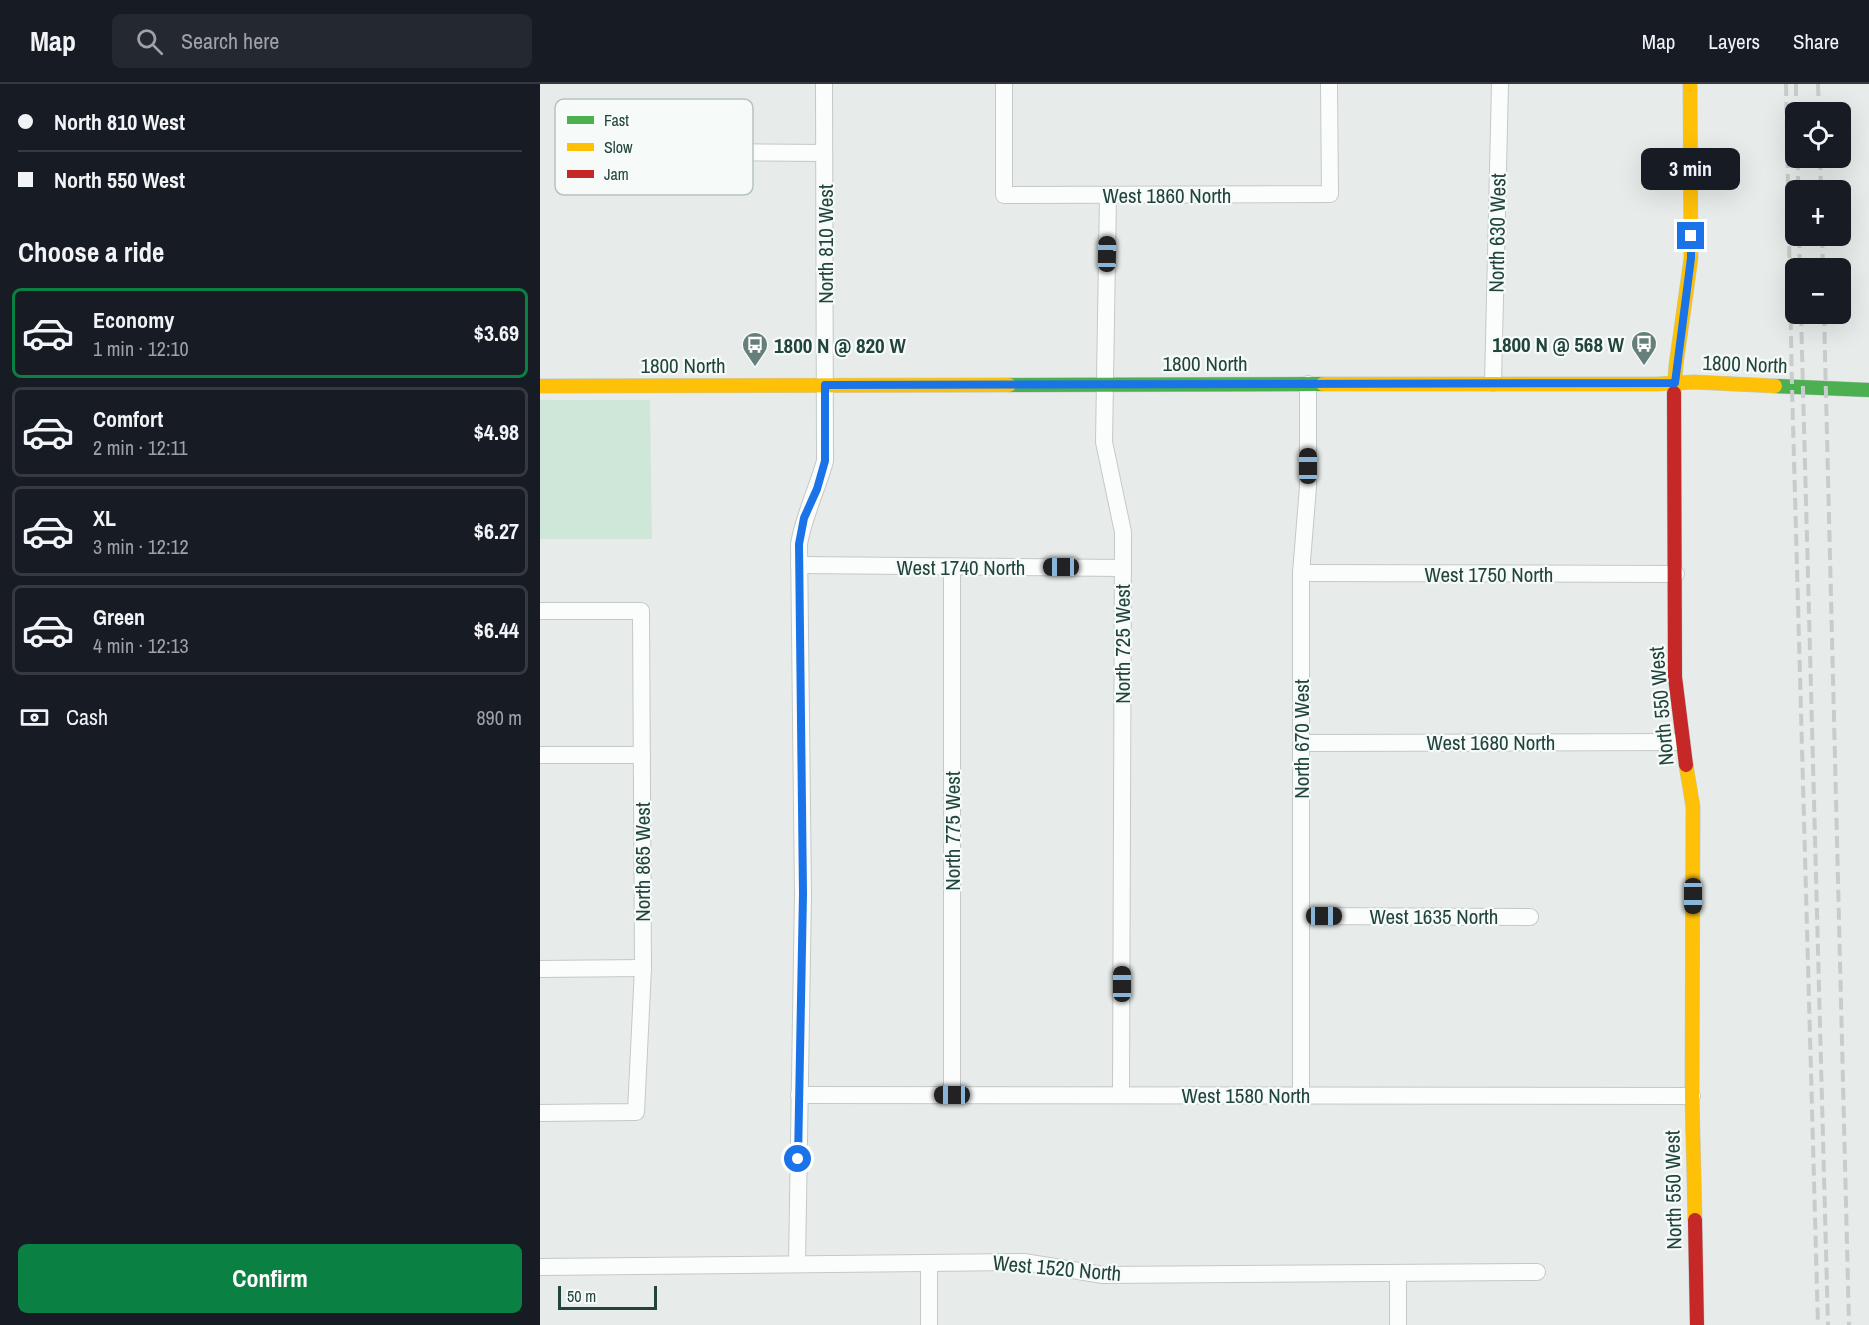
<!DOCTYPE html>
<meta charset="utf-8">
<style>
:root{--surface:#171b24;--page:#242831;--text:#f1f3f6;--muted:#9ea1a6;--line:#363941;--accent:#0b8043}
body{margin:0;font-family:"Archivo Narrow",sans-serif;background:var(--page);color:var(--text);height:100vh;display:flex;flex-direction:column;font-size:22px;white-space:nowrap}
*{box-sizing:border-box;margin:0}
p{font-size:20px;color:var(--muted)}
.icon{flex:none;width:33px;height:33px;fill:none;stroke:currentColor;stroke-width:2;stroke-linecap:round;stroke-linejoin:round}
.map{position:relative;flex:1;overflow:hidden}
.details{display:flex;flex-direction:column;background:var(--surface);width:540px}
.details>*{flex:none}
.banner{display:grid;align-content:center;height:132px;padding:0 18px;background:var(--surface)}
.tools{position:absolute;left:1245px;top:18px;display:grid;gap:12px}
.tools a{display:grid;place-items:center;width:66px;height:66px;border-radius:9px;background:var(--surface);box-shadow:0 6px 24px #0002;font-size:30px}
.scale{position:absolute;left:18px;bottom:15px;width:99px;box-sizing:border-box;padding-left:6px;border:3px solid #21443d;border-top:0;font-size:16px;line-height:21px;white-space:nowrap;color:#21443d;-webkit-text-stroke:4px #f6fbf9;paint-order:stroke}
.end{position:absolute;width:27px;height:27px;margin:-14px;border:8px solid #1a73e8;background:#fff;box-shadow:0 0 0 3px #fff}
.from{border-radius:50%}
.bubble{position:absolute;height:42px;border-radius:9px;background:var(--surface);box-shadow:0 6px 24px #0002;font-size:20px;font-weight:700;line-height:42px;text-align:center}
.car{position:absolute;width:18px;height:36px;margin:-18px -9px;border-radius:8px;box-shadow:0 0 4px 2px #0007;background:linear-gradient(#222 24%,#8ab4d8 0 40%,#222 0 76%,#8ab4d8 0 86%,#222 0)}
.banner b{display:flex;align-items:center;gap:21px;height:57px;font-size:22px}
.banner b+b{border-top:2px solid var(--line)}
.banner i{width:15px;height:15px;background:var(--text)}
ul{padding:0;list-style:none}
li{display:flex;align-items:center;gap:18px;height:90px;margin:0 12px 9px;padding:0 6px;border:3px solid var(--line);border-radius:9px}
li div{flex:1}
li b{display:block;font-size:22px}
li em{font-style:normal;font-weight:700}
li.selected{border-color:var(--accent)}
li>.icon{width:54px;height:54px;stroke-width:1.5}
h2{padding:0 18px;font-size:27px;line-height:72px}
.pay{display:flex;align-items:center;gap:15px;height:66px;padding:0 18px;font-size:22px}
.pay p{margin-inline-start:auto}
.button{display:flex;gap:12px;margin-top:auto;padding:12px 18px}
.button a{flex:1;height:69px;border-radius:9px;background:var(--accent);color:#fff;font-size:24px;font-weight:700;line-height:69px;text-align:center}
header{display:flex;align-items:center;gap:36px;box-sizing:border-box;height:84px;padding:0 30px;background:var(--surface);border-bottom:2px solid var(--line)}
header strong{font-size:28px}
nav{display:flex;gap:33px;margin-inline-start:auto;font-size:21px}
.search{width:420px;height:54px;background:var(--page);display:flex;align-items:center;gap:15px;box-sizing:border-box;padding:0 21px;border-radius:9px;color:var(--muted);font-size:22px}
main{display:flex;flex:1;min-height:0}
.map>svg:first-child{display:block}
.green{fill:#cfe7d8}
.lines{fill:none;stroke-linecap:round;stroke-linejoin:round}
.street-casing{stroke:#c4c9c7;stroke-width:18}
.fast-casing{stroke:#c2cac8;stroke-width:15}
.slow-casing{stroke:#c2cac8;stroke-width:15}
.jam-casing{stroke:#c2cac8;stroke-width:15}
.street{stroke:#fbfcfc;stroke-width:16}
.fast{stroke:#4caf50;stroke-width:14}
.slow{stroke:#ffc107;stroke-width:14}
.jam{stroke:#c62828;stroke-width:14}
.rail{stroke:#c8cdcb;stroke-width:4;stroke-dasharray:12 6;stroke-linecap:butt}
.route{stroke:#1a73e8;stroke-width:8}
.labels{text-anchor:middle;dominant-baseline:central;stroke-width:4.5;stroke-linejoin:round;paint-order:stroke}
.street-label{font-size:21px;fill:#21443d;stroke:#f6fbf9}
.poi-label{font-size:21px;font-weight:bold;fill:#21443d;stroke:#f6fbf9;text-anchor:end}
.key{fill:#f6fbf9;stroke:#b6c4c1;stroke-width:1.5}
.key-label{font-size:16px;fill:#21443d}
</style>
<header>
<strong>Map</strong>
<div class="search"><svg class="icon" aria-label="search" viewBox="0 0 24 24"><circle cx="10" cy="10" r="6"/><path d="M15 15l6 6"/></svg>Search here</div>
<nav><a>Map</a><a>Layers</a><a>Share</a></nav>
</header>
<main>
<section class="details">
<div class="banner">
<b><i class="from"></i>North 810 West</b>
<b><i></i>North 550 West</b>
</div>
<h2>Choose a ride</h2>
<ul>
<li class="selected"><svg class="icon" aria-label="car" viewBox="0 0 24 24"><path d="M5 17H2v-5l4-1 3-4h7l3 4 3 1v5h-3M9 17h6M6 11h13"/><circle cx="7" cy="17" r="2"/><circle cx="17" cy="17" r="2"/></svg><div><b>Economy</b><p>1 min · 12:10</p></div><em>$3.69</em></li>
<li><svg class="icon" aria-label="car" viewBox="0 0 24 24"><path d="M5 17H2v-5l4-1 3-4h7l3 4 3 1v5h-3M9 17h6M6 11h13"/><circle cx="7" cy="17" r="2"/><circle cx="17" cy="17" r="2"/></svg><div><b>Comfort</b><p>2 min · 12:11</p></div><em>$4.98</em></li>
<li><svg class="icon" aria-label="car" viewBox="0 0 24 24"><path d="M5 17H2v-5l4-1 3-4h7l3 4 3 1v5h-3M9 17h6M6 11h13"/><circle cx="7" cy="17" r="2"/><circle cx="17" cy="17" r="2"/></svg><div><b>XL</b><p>3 min · 12:12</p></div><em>$6.27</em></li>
<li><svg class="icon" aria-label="car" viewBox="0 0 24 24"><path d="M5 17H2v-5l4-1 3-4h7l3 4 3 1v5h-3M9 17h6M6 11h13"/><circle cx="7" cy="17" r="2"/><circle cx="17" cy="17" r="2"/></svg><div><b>Green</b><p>4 min · 12:13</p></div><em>$6.44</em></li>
</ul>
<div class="pay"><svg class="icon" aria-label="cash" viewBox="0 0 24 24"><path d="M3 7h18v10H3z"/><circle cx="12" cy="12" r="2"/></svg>Cash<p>890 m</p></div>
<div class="button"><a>Confirm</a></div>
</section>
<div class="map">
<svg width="1329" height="1241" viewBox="0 0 1329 1241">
<rect width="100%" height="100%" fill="#e7ecea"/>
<path class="green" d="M 0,316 L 110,316 L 112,455 L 0,455 Z"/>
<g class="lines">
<defs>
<g id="street">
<path d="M 464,0 L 464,111 L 790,110 L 789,0"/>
<path d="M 165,68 L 284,69"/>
<path d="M 568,111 L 564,358 L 583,448 L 581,1011"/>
<path d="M 953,299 L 960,0"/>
<path d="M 259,481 L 583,484"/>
<path d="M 412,483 L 412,1011"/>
<path d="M 761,489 L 1136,490"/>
<path d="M 0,527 L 101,527 L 103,884 L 96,1028 L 0,1029"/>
<path d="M 761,659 L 1142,658"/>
<path d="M 0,671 L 102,671"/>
<path d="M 761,832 L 990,833"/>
<path d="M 0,885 L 103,884"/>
<path d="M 259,1011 L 1152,1012"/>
<path d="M 761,1011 L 761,489 L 768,403 L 768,300"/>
<path d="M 389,1179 L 389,1241"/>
<path d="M 257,1180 L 263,810 L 259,460 C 264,431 277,406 285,377 L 284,0"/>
<path d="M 0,1183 L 484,1178 L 563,1191 L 997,1188"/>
<path d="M 858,1189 L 858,1241"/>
</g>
<g id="fast">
<path d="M 469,301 L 783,300"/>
<path d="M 1235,302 L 1329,306"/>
</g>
<g id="slow">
<path d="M 783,300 L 1117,300 L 1154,298 L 1235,302"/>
<path d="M 0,302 L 469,301"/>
<path d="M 1134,309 L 1136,281 L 1151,174 L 1150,0"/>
<path d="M 1146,681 L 1153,723 L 1152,1012 L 1155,1136"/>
</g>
<g id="jam">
<path d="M 1134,309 L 1135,593 L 1146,681"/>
<path d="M 1155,1136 L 1157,1241"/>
</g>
</defs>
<use href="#street" class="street-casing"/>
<use href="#fast" class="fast-casing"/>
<use href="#slow" class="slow-casing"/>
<use href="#jam" class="jam-casing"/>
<use href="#street" class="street"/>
<use href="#fast" class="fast"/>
<use href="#slow" class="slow"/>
<use href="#jam" class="jam"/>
<g class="rail">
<path d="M 1246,0 L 1252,303 L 1278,1241"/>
<path d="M 1256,0 L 1256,28"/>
<path d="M 1278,0 L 1279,28"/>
<path d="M 1258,74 L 1258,106"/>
<path d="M 1280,74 L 1281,106"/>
<path d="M 1259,152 L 1260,184"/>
<path d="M 1282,152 L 1283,184"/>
<path d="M 1261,230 L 1288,1241"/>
<path d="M 1284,230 L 1309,1241"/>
</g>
</g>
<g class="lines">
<path class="route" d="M 258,1075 L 263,810 L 259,460 L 264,434 L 277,405 L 285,377 L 285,301 L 1135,299 L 1151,174 L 1151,152"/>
</g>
<defs>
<symbol id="bus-pin" viewBox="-11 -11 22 30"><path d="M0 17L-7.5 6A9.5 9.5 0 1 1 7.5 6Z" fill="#667f7a" stroke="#f6fbf9"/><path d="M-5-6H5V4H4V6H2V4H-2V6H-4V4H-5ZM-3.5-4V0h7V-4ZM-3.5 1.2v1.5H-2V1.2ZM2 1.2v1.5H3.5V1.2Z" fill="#fff"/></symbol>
</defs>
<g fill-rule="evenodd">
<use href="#bus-pin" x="1089" y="245" width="30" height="40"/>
<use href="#bus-pin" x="200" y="246" width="30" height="40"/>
</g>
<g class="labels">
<g class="street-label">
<text x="627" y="111">West 1860 North</text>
<text transform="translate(957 149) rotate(-89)">North 630 West</text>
<text transform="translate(285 160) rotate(-90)">North 810 West</text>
<text x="665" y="279">1800 North</text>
<text transform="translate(1205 280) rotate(2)">1800 North</text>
<text x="143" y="281">1800 North</text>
<text x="421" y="483">West 1740 North</text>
<text x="949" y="490">West 1750 North</text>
<text transform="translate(582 560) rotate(-90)">North 725 West</text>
<text transform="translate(1121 622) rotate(-95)">North 550 West</text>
<text transform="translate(761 655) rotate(-90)">North 670 West</text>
<text x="951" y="658">West 1680 North</text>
<text transform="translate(412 747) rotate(-90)">North 775 West</text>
<text transform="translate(102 778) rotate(-90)">North 865 West</text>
<text x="894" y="832">West 1635 North</text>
<text x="706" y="1011">West 1580 North</text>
<text transform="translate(1133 1106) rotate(-91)">North 550 West</text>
<text transform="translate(517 1184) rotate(5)">West 1520 North</text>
</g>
<g class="poi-label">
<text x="1084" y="260">1800 N @ 568 W</text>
<text x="234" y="261" text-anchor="start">1800 N @ 820 W</text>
</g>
</g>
<rect x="15" y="15" width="198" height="96" rx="9" class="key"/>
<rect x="27" y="32" width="27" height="8" fill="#4caf50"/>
<rect x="27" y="59" width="27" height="8" fill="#ffc107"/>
<rect x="27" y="86" width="27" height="8" fill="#c62828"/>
<g class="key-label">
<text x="64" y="42">Fast</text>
<text x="64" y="69">Slow</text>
<text x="64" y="96">Jam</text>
</g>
</svg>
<div class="tools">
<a><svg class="icon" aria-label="locate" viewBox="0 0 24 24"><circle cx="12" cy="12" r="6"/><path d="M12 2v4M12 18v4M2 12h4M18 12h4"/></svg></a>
<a>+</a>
<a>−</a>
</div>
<div class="scale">50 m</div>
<i class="end from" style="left:258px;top:1075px"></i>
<i class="end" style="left:1151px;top:152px"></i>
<div class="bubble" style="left:1101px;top:64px;width:99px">3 min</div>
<i class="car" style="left:567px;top:170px;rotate:1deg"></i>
<i class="car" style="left:768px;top:382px;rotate:0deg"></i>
<i class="car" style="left:521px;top:483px;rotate:270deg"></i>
<i class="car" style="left:1153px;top:812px;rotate:180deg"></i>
<i class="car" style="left:784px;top:832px;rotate:90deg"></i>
<i class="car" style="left:582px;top:900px;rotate:0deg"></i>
<i class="car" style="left:412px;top:1011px;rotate:270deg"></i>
</div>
</main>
